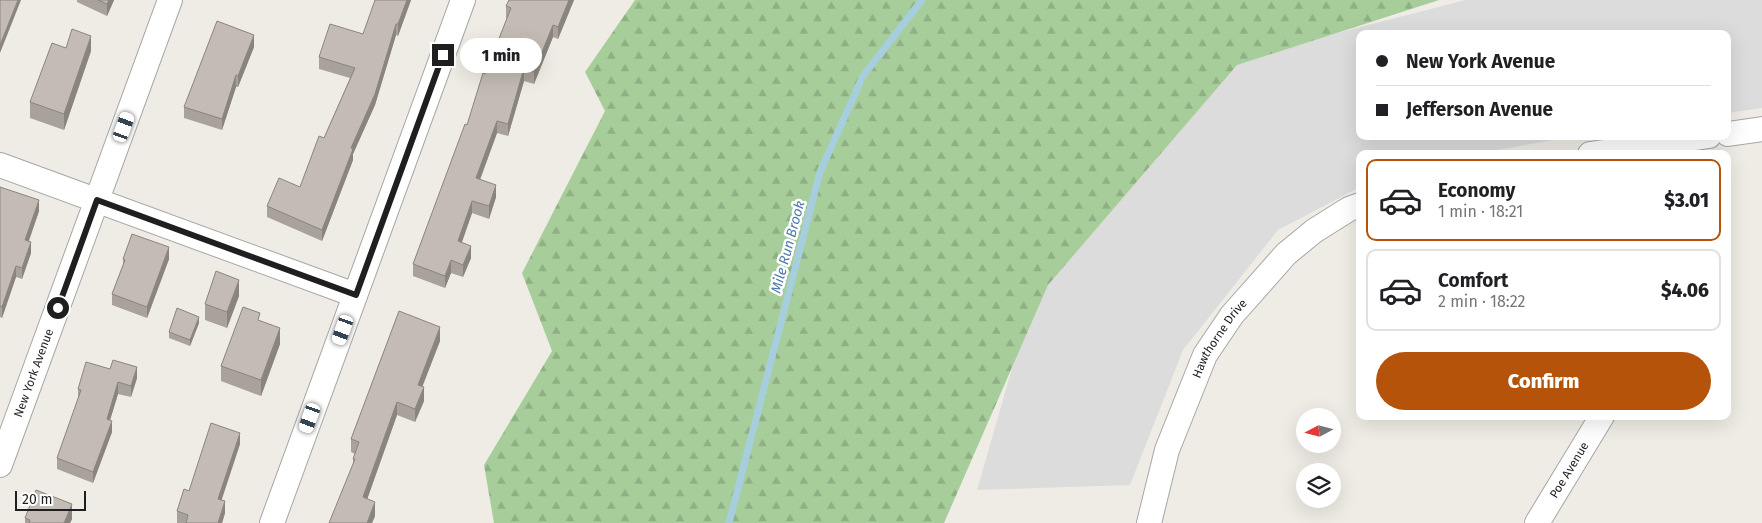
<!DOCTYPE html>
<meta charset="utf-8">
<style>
:root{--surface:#fff;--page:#f2f2f2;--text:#202124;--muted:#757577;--line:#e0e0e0;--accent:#b45309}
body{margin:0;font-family:"Fira Sans",sans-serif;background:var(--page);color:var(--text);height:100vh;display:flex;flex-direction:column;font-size:19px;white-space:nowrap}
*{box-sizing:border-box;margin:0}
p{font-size:16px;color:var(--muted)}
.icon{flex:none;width:28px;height:28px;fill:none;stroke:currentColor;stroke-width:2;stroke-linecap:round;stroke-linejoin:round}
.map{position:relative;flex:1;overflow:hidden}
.drawer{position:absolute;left:1356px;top:150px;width:375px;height:270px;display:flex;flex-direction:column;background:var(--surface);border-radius:10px;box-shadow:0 5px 20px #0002}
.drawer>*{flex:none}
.hud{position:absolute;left:1356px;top:30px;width:375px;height:110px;border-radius:10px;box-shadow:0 5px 20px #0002;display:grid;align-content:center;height:110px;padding:0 20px;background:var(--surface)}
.needle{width:32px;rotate:263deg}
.buttons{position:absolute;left:1296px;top:408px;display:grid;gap:10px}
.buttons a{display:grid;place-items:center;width:45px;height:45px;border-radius:50%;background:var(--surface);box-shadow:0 5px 20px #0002;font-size:25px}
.scale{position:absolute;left:15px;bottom:12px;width:71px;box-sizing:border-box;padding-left:5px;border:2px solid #1f1f1f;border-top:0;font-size:14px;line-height:18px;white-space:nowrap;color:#1f1f1f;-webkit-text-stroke:4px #fff;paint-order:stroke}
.end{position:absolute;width:22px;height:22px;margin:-11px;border:6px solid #1f1f1f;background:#fff;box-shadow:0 0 0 2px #fff}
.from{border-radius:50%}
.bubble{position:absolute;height:35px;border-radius:18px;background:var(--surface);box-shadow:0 5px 20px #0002;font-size:16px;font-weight:800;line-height:35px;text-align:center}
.car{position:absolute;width:15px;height:30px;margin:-15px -8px;border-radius:6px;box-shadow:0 0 4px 1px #0007;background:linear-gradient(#fff 24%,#345 0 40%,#fff 0 76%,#345 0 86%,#fff 0)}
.hud b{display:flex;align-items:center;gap:18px;height:48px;font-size:19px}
.hud b+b{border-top:1px solid var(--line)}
.hud i{width:12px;height:12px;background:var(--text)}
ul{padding:9px 0 0;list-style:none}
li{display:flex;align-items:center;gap:15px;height:82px;margin:0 10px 8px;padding:0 10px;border:2px solid var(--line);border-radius:10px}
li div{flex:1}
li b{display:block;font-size:19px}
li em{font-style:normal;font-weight:800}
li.on{border-color:var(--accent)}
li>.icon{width:45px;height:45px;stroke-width:1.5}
.button{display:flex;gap:10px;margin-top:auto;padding:10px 20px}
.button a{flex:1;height:58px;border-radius:30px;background:var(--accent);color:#fff;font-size:20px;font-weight:800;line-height:58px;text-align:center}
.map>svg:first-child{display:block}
.residential{fill:#dddcdc}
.forest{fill:url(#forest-firs)}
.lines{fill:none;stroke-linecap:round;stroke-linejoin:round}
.stream{stroke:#a6cedc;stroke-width:7}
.street-casing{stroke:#a6a6a6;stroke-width:26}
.street{stroke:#fff;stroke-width:24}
.wall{fill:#a9a29b}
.shaded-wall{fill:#89847e}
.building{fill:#c4bcb4;stroke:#89847e}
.route{stroke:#1f1f1f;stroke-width:6}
.labels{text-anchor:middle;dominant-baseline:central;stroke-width:5;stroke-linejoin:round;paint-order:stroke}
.street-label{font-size:12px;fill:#1f1f1f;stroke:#fff}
.water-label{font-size:14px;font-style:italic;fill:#4c79ad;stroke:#fff}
</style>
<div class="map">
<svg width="1762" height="523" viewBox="0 0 1762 523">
<defs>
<pattern id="forest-firs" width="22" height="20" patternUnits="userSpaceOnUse" patternTransform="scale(1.25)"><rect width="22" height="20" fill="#a7ce9a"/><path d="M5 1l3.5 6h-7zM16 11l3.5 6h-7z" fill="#8fb084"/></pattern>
</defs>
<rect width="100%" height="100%" fill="#efece5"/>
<path class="residential" d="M 1466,0 L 1762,0 L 1762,108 L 1728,113 L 1728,34 L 1360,34 L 1360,136 L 1575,136 L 1476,154 L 1360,154 L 1360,187 L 1278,230 L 1183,350 L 1130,485 L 977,490 L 1039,275 L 1223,62 Z"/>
<path class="forest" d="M 635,0 L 1439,0 L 1237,65 L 1048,285 L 944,523 L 494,523 L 484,465 L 552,351 L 522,273 L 605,111 L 585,72 Z"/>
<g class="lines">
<path class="stream" d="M 729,523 L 820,172 L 863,76 L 922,0"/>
<defs>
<g id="street">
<path d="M 1728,134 L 1762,129"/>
<path d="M 1590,154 L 1709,136"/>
<path d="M 0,165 L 355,295"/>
<path id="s1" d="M 0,465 L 170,0"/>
<path d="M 272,523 L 463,0"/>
<path id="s2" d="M 1149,523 L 1167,450 L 1205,355 L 1232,315 L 1286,254 L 1314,231 L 1349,209 L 1360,205"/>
<path id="s3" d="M 1537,523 L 1602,416"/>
</g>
</defs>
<use href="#street" class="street-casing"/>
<use href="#street" class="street"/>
</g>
<g class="wall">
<path d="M 77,0 L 114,0 L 107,16 L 77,2 Z"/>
<path d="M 411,0 L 398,36 L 396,35 L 375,105 L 353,154 L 353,160 L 322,241 L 267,217 L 267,206 L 300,187 L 324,138 L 350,78 L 319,69 L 319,57 L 363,34 Z"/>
<path d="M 509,0 L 574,0 L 558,39 L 553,37 L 534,84 L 524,81 L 508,136 L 497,133 L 480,180 L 496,197 L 489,219 L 472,213 L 462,242 L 471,258 L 463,277 L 451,273 L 445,288 L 413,276 L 413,264 L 467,125 L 485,74 L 507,19 L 506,18 L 506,6 Z"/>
<path d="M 254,47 L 238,87 L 236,87 L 222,130 L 184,118 L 184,107 Z"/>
<path d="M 66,48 L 91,51 L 64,130 L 30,118 L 30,102 Z"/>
<path d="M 0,187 L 39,211 L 29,241 L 31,253 L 22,279 L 16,277 L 2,318 L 0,317 Z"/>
<path d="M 123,259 L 169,259 L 147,318 L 112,305 L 112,294 L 123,265 Z"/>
<path d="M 239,296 L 227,328 L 205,320 L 205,304 Z"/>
<path d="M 260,321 L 280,344 L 261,396 L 221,381 L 221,366 Z"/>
<path d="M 199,323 L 190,346 L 169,338 L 169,332 Z"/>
<path d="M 440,341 L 422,386 L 424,401 L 415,422 L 397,415 L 367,499 L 375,516 L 372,523 L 353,463 L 353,459 L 355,454 L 351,452 L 351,439 Z"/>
<path d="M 110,369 L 137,378 L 131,397 L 118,394 L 110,420 L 112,432 L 93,483 L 57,469 L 57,458 L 78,400 L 78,389 Z"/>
<path d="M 240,444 L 221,500 L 225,513 L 222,523 L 177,523 L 177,511 L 189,491 Z"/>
<path d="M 25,518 L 72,519 L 70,523 L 25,523 Z"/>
</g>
<g class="shaded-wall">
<path d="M 18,0 L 21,0 L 0,53 L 0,45 Z"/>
<path d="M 109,0 L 114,0 L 107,16 L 107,4 Z"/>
<path d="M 407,0 L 411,0 L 398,36 L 398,24 Z"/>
<path d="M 569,0 L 574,0 L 558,39 L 558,27 Z"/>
<path d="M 396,24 L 396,35 L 375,105 L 353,154 L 353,160 L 322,241 L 322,230 L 351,148 Z"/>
<path d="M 553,25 L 553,37 L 534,84 L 534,72 Z"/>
<path d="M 254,35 L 254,47 L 238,87 L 238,76 Z"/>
<path d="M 91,36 L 91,51 L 64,130 L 64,114 Z"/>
<path d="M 524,68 L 524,81 L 508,136 L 508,124 Z"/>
<path d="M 236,75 L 236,87 L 222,130 L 222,119 Z"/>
<path d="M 497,121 L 497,133 L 476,190 L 476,178 Z"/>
<path d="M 496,185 L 496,197 L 489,219 L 489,206 Z"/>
<path d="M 39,200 L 39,211 L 25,251 L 25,240 Z"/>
<path d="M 472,201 L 472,213 L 458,253 L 458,241 Z"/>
<path d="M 31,242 L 31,253 L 22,279 L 22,268 Z"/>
<path d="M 471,246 L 471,258 L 463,277 L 463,265 Z"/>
<path d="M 169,247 L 169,259 L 147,318 L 147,307 Z"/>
<path d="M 451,260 L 451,273 L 445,288 L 445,276 Z"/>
<path d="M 16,266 L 16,277 L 2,318 L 2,307 Z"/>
<path d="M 239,280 L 239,296 L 227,328 L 227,312 Z"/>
<path d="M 199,317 L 199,323 L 190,346 L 190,340 Z"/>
<path d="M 440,327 L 440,341 L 418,398 L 418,385 Z"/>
<path d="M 280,328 L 280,344 L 261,396 L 261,380 Z"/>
<path d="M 137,367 L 137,378 L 131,397 L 131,386 Z"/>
<path d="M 118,382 L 118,394 L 107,430 L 107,419 Z"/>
<path d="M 424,387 L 424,401 L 415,422 L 415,409 Z"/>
<path d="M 397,402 L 397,415 L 363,511 L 363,497 Z"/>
<path d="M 112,421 L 112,432 L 93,483 L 93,472 Z"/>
<path d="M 240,433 L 240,444 L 218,511 L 218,499 Z"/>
<path d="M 225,501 L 225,513 L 222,523 L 218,523 Z"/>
<path d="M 375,502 L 375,516 L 372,523 L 367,523 Z"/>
<path d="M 72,504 L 72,519 L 70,523 L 64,523 Z"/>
</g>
<g class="building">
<path d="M 0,0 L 18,0 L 0,45 Z"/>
<path d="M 98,0 L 109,0 L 107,4 Z"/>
<path d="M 375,0 L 407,0 L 398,24 L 396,24 L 375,94 L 351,148 L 353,149 L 322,230 L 267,206 L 279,178 L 300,187 L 319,136 L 324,138 L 355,68 L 319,57 L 330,24 L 363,34 Z"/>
<path d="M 509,0 L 569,0 L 558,27 L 553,25 L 534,72 L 524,68 L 508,124 L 497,121 L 476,178 L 496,185 L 489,206 L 472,201 L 458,241 L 471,246 L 463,265 L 451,260 L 445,276 L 413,264 L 465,124 L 467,125 L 483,73 L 485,74 L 511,8 L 506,6 Z"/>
<path d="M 217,21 L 254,35 L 238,76 L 236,75 L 222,119 L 184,107 Z"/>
<path d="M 72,29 L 91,36 L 64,114 L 30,102 L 52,43 L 66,48 Z"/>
<path d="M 0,187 L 39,200 L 25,240 L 31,242 L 22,268 L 16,266 L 2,307 L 0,306 L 0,307 Z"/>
<path d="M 132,234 L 169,247 L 147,307 L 112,294 L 125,260 L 123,259 Z"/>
<path d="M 216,271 L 239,280 L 227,312 L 205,304 Z"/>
<path d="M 243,307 L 260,313 L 258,320 L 280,328 L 261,380 L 221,366 Z"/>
<path d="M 177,308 L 199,317 L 190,340 L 169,332 Z"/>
<path d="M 399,311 L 440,327 L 418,385 L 424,387 L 415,409 L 397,402 L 363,497 L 375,502 L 367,523 L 329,523 L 355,459 L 353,459 L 359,442 L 351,439 Z"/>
<path d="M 113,360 L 137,367 L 131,386 L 118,382 L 107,419 L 112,421 L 93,472 L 57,458 L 81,390 L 78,389 L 86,362 L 110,369 Z"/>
<path d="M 211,423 L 240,433 L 218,499 L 225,501 L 218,523 L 186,523 L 188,515 L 177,511 L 184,489 L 189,491 Z"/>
<path d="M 36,490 L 72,504 L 64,523 L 29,523 L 30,520 L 25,518 Z"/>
</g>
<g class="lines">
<path class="route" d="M 58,308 L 97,200 L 356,295 L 443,55"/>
</g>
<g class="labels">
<g class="street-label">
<text stroke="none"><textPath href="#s2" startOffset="199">Hawthorne Drive</textPath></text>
<text stroke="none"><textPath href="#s1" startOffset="98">New York Avenue</textPath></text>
<text stroke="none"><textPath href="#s3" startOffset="62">Poe Avenue</textPath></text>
</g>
<g class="water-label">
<text transform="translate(788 247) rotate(-75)">Mile Run Brook</text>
</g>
</g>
</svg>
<div class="buttons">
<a><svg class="needle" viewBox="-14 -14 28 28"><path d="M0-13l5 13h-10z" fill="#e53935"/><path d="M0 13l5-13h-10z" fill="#757577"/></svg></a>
<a><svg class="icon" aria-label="layers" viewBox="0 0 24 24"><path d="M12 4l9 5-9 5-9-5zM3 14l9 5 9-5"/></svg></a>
</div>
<div class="scale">20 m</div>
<i class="end from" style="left:58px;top:308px"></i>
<i class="end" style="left:443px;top:55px"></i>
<div class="bubble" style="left:460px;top:38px;width:82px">1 min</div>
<i class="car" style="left:124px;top:127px;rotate:20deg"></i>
<i class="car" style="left:343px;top:330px;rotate:200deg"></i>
<i class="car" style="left:310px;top:418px;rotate:200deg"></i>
<div class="hud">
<b><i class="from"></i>New York Avenue</b>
<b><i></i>Jefferson Avenue</b>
</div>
<section class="drawer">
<ul>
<li class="on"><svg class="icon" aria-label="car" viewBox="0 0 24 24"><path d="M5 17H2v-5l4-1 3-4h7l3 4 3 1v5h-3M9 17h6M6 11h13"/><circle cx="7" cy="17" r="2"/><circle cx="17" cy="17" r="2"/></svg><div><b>Economy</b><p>1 min · 18:21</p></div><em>$3.01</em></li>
<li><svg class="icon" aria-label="car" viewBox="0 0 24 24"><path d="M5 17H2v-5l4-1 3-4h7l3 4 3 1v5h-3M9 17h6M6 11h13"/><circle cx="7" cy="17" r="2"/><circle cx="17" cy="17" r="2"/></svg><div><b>Comfort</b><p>2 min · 18:22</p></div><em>$4.06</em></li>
</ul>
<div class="button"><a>Confirm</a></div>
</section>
</div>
